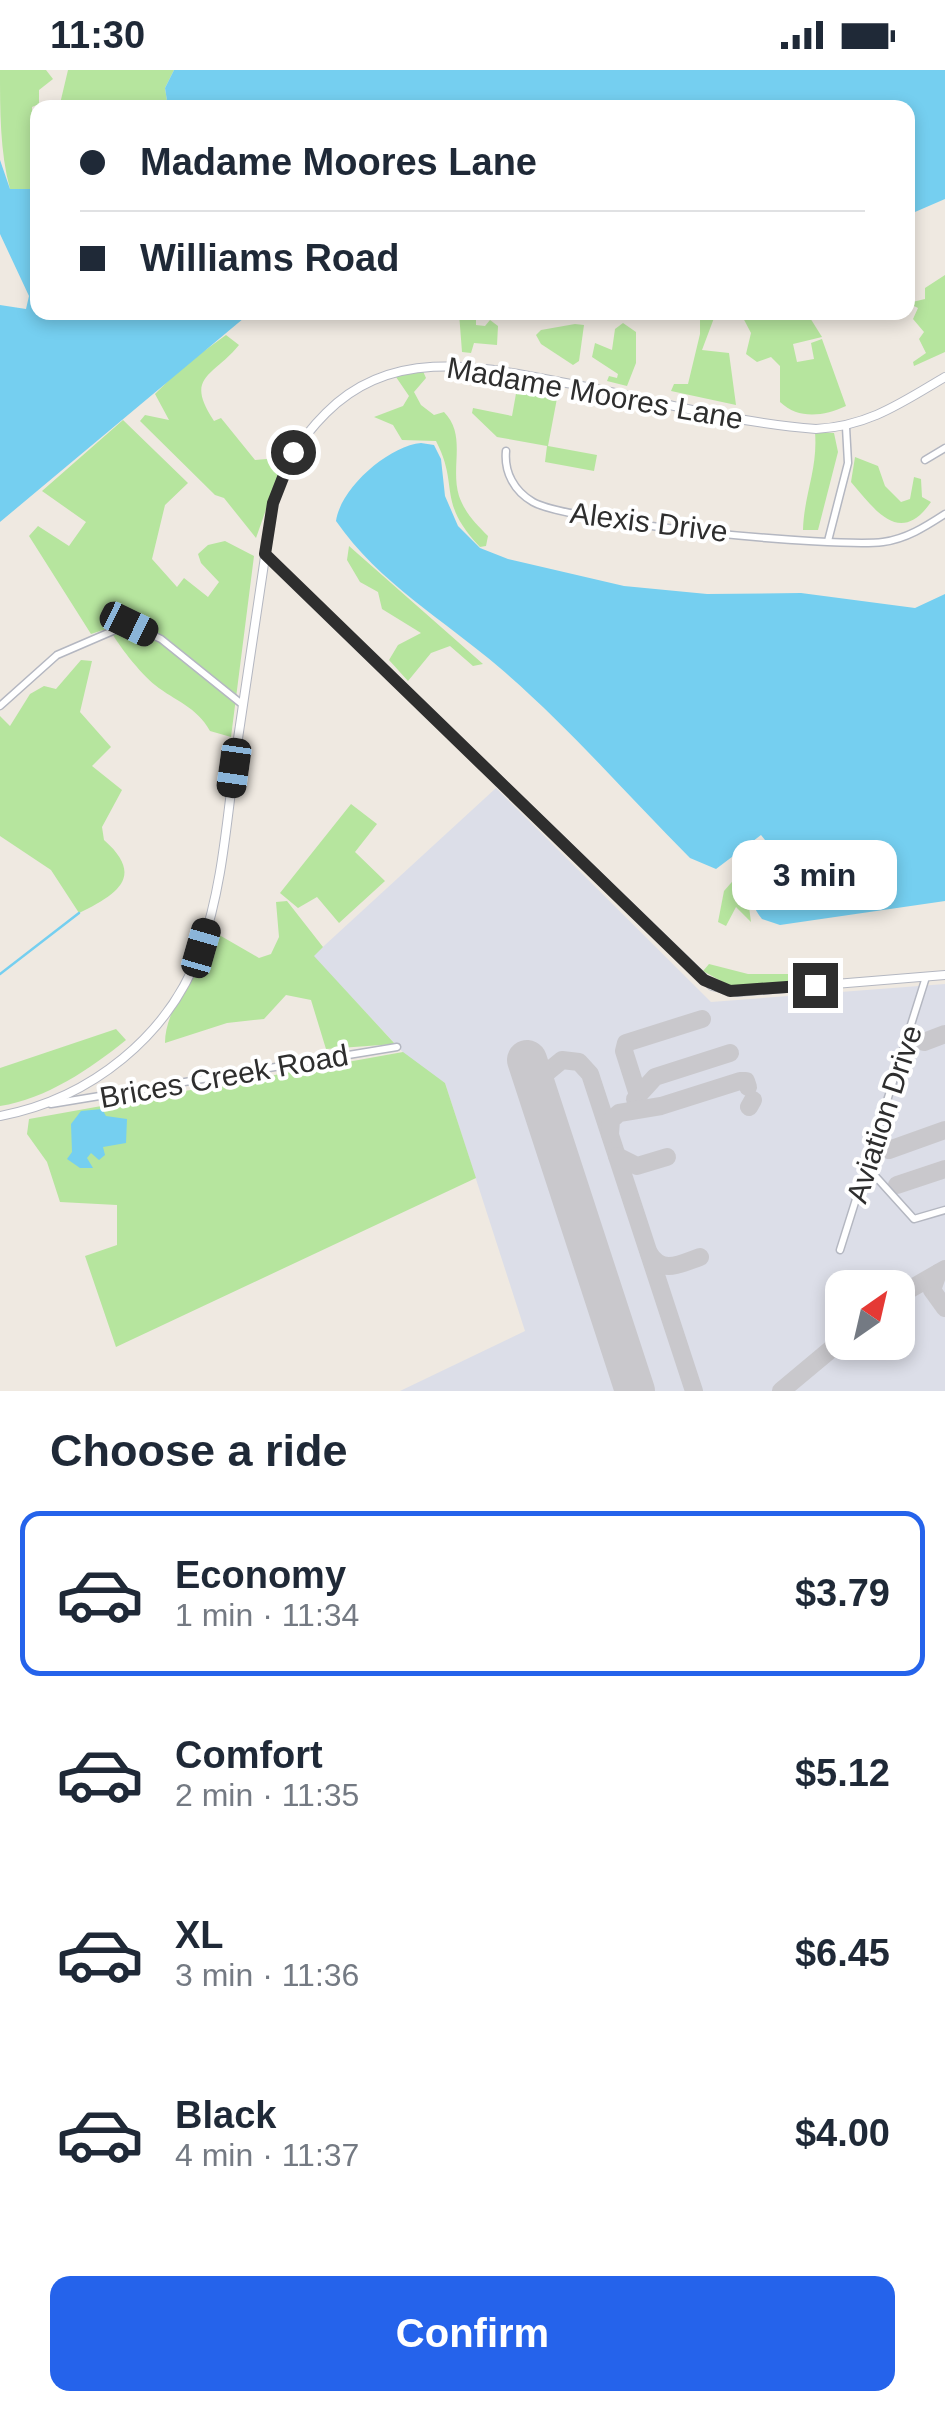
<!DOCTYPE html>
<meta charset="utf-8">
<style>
:root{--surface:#fff;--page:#f2f2f3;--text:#1f2937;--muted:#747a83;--line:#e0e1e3;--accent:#2563eb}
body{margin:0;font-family:Arial,sans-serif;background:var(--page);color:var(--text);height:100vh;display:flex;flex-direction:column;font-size:38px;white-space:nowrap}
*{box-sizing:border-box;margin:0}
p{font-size:32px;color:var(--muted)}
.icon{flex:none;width:55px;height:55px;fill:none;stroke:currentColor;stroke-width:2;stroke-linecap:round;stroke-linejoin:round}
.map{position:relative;height:1321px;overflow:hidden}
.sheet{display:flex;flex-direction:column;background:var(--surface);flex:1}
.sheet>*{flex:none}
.top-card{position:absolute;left:30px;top:30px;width:885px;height:220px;border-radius:20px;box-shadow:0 5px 15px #0003;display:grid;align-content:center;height:220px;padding:0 50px;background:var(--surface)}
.needle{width:65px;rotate:34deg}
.buttons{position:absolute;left:825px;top:1200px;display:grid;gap:20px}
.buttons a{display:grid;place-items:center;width:90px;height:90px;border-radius:20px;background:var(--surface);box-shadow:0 5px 15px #0003;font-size:50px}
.end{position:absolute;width:45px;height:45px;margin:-22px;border:12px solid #2e2e2e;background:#fff;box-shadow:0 0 0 5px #fff}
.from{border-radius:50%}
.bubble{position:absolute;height:70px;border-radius:20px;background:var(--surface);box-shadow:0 5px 15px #0003;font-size:32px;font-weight:700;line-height:70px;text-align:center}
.car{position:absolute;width:30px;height:60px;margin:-30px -15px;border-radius:12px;box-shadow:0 0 8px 2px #0007;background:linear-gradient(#222 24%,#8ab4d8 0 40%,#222 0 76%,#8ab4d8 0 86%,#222 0)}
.top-card b{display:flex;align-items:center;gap:35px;height:95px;font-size:38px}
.top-card b+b{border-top:2px solid var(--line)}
.top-card i{width:25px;height:25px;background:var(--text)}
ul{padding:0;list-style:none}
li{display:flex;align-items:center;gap:30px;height:165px;margin:0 20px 15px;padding:0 30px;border:5px solid transparent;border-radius:20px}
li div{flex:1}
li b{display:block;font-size:38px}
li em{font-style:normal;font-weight:700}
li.current{border-color:var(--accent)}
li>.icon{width:90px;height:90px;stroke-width:1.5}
h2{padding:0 50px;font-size:45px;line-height:120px}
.primary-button{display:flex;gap:20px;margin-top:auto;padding:20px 50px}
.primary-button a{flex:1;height:115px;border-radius:20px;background:var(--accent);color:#fff;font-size:40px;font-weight:700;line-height:115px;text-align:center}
.status{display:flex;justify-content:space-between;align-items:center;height:70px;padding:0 50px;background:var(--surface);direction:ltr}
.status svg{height:28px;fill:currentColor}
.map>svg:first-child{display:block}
.airport{fill:#dcdee8;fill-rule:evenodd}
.green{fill:#b6e59e}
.water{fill:#75cff0}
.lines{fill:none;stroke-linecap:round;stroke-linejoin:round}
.stream{stroke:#75cff0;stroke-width:2.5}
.taxiway{stroke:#c9c8cc;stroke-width:18}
.runway{stroke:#c9c8cc;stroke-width:40}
.minor-casing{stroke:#b4b7c1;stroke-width:9}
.tertiary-casing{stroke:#b4b7c1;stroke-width:10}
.minor{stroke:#fff;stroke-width:6}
.tertiary{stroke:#fff;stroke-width:8}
.route{stroke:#2e2e2e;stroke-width:12}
.labels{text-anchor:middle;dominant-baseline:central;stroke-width:8;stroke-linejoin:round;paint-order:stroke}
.street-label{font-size:30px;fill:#2e2e2e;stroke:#fff}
</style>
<div class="status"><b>11:30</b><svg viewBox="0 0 49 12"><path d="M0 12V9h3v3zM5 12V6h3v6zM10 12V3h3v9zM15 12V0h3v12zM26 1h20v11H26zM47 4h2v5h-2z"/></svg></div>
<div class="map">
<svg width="945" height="1321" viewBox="0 0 945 1321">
<rect width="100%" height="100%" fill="#efe9e1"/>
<path class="airport" d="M 496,718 L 711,932 L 945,914 L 945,1321 L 400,1321 L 525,1261 L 445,1013 L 414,994 L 313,886 ZM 842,1218 L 898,1218 L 898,1272 L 842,1272 Z"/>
<g class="green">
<path d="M 0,0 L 46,0 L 53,9 L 39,20 L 39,34 L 32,37 L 32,52 L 37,58 L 37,119 L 10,119 C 0,82 0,40 0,0 Z"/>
<path d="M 68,0 L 174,0 L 165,18 L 168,37 L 59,38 Z"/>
<path d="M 945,205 L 945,282 L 914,296 L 913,292 L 926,283 L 919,269 L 924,262 L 913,249 L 918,238 L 908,233 L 925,229 L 925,218 Z"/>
<path d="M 459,243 L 476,243 L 476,255 L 485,256 L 490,250 L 498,256 L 497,275 L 474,273 L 471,283 L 462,282 Z"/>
<path d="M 700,243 L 712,243 L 714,248 L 702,280 L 729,283 L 736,335 L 671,321 L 674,314 L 688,314 L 700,264 Z"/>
<path d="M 807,243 L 822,267 L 793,274 L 797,292 L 814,289 L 811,273 L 822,269 L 846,336 C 824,346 799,350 780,332 L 780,296 L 771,287 L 757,292 L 746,284 L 751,263 L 741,244 Z"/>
<path d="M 623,253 L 636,262 L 636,293 L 627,316 L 607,311 L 609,306 L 617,308 L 618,304 L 592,287 L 595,273 L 612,280 L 615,259 Z"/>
<path d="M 575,254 L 584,255 L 579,291 L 573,295 L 541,274 L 536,265 L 541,260 Z"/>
<path d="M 226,265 L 239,275 C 213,307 184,306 214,351 L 221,348 L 255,390 L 267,389 L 289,374 L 256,468 L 224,428 L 215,425 L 140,351 L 145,345 L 169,350 L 155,324 L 182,297 Z"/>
<path d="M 422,299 L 426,308 L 414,322 L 421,335 L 434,345 L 444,342 C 467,365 450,397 459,426 C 465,443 476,454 488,466 L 486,476 L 480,477 C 436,431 460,417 436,371 L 402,370 L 393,355 L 374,347 L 403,336 L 409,326 L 396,307 Z"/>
<path d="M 486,302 L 548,312 L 558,323 L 548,376 L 597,385 L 594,401 L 545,392 L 547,376 L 497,367 L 472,343 L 473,338 L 512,346 L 517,318 L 492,313 Z"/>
<path d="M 123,350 L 188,413 L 165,435 L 152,489 L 177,517 L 184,508 L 208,527 L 219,512 L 201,493 L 198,484 L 208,475 L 225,471 L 254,486 L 231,667 L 210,661 C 197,637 175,631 155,615 C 141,604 117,574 109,558 L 91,564 L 29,466 L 38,456 L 69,476 L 86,452 L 42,421 Z"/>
<path d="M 815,362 L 834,363 L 838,382 L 818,460 L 803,460 C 804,424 818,399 815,362 Z"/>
<path d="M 855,387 L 878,396 L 885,416 L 901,432 L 910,429 L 914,407 L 921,409 L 922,427 L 931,432 C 900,477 875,440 851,412 Z"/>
<path d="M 349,476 L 483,594 L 473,596 L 450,576 L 431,583 L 408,611 L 389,590 L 398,575 L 421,563 L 382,539 L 378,522 L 360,512 L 347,490 Z"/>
<path d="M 81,590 L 92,591 L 80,642 L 111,677 L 92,696 L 122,720 L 102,757 L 104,770 C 145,806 118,824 79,843 L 51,800 L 0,766 L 0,646 L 10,656 L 30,624 L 44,616 L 56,619 Z"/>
<path d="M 351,734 L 377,754 L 355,782 L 385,811 L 339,853 L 317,827 L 298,838 L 280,823 Z"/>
<path d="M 752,789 L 757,791 L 746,814 L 751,852 L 736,837 L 726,856 L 718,852 L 724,821 Z"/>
<path d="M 287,831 L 323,877 L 314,886 L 395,974 L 326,979 L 311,930 L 286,925 L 264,949 L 227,953 L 165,973 C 165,935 202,900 214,862 L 259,888 L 271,884 L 279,867 L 276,832 Z"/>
<path d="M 709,894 L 748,904 L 811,904 L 813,911 L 730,916 L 703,901 Z"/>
<path d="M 116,959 L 126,970 C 90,999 46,1029 0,1036 L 0,998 Z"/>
<path d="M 403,982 L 445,1013 L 476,1108 L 116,1277 L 85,1186 L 117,1175 L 117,1135 L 60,1132 L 47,1092 L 27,1064 L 29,1049 Z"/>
</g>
<g class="water">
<path d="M 174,0 L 945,0 L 945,129 L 908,145 L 908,38 L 168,37 L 165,18 Z"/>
<path d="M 0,90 L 10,119 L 37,119 L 38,242 L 250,243 L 0,452 L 0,235 L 26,239 L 29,226 L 0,164 Z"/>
<path d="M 421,373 L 434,375 L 441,389 L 445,426 L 458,456 L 480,478 L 508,489 L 624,516 L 707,524 L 801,523 L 915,538 L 945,524 L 945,831 L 780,855 L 762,849 C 741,823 752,800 769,775 L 761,765 L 716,799 L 690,788 C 627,725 568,656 500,598 C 444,550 379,513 336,451 C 341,417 389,376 421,373 Z"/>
<path d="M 102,1039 L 106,1046 L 127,1049 L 126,1073 L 103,1077 L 105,1085 L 99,1090 L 91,1083 L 87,1088 L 93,1098 L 80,1098 L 67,1089 L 72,1082 L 71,1054 L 81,1041 Z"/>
</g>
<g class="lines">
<path class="stream" d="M 0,904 L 79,843"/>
<g class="taxiway">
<path d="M 924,972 L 945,964"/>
<path d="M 534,1013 L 562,990 L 579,992 L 590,1004 L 694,1321"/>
<path d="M 638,1025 L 624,981 L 626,973 L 702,949"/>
<path d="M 635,1029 L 655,1007 L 730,983"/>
<path d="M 749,1037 L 753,1030"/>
<path d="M 610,1064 L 611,1050 L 619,1043 L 661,1036 L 740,1011 L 746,1011 L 748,1017"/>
<path d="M 889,1080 L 945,1060"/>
<path d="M 617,1086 L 637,1096 L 667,1087"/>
<path d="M 897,1115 L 945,1099"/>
<path d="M 649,1183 C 662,1205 680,1194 700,1187"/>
<path d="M 938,1203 L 932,1220 L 945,1238"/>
<path d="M 898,1226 L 945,1199"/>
<path d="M 781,1321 L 842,1270"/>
</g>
<path class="runway" d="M 527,990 L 635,1321"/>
<defs>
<g id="minor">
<path d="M 506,381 C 504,402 514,421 533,432 C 570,453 835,478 883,472 C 906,469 925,457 945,444"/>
<path d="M 925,390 L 945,378"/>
<path d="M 828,471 L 848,393 L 846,357"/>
<path d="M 0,636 L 57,585 L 129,554 L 161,569 L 243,635"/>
<path d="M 51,1034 L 397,977"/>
<path d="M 868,1098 L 914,1149 L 945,1140"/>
<path d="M 840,1180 L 926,907"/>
</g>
<g id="tertiary">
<path d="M 265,484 L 712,916 L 737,922 L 945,905"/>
<path d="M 0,1046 C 90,1029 170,966 201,878 C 223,816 227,746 236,682 C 248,599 260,516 273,433 C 284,396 299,370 326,343 C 396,272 490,299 577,315 C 656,331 736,353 816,359 C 869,356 901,333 945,307"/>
</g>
</defs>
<use href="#minor" class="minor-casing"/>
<use href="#tertiary" class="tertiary-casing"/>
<use href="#minor" class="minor"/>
<use href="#tertiary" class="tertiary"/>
</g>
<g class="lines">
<path class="route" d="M 293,382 L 273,433 L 265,484 L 704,910 L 730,921 L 815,915"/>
</g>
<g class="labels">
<g class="street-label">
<text transform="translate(595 323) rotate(10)">Madame Moores Lane</text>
<text transform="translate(649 452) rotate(7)">Alexis Drive</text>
<text transform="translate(224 1006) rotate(-10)">Brices Creek Road</text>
<text transform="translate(884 1044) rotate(-72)">Aviation Drive</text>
</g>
</g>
</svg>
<div class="buttons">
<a><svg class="needle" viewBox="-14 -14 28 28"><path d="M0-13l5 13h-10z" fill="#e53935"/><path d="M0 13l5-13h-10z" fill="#747a83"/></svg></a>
</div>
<i class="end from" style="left:293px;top:382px"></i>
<i class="end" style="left:815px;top:915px"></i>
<div class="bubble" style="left:732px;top:770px;width:165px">3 min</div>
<i class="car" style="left:129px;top:554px;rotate:116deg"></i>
<i class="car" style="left:234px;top:698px;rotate:188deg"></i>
<i class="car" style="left:201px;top:878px;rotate:16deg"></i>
<div class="top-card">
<b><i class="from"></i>Madame Moores Lane</b>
<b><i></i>Williams Road</b>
</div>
</div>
<section class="sheet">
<h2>Choose a ride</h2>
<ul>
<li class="current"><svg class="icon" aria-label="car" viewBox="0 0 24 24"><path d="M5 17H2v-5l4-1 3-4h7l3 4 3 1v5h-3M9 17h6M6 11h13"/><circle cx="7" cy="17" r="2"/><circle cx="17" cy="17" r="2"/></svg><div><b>Economy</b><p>1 min · 11:34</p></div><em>$3.79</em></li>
<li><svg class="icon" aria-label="car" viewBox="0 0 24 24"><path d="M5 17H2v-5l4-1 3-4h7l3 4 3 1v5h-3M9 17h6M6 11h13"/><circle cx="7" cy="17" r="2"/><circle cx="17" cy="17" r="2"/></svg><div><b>Comfort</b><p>2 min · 11:35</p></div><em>$5.12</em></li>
<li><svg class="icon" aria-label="car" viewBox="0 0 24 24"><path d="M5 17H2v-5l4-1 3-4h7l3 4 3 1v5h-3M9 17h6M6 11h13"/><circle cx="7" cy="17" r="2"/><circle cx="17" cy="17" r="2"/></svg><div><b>XL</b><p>3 min · 11:36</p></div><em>$6.45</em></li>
<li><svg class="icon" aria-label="car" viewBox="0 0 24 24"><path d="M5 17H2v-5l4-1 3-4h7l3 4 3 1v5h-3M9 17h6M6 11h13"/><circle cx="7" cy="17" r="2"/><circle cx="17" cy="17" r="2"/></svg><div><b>Black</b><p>4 min · 11:37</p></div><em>$4.00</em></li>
</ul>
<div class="primary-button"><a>Confirm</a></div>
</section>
